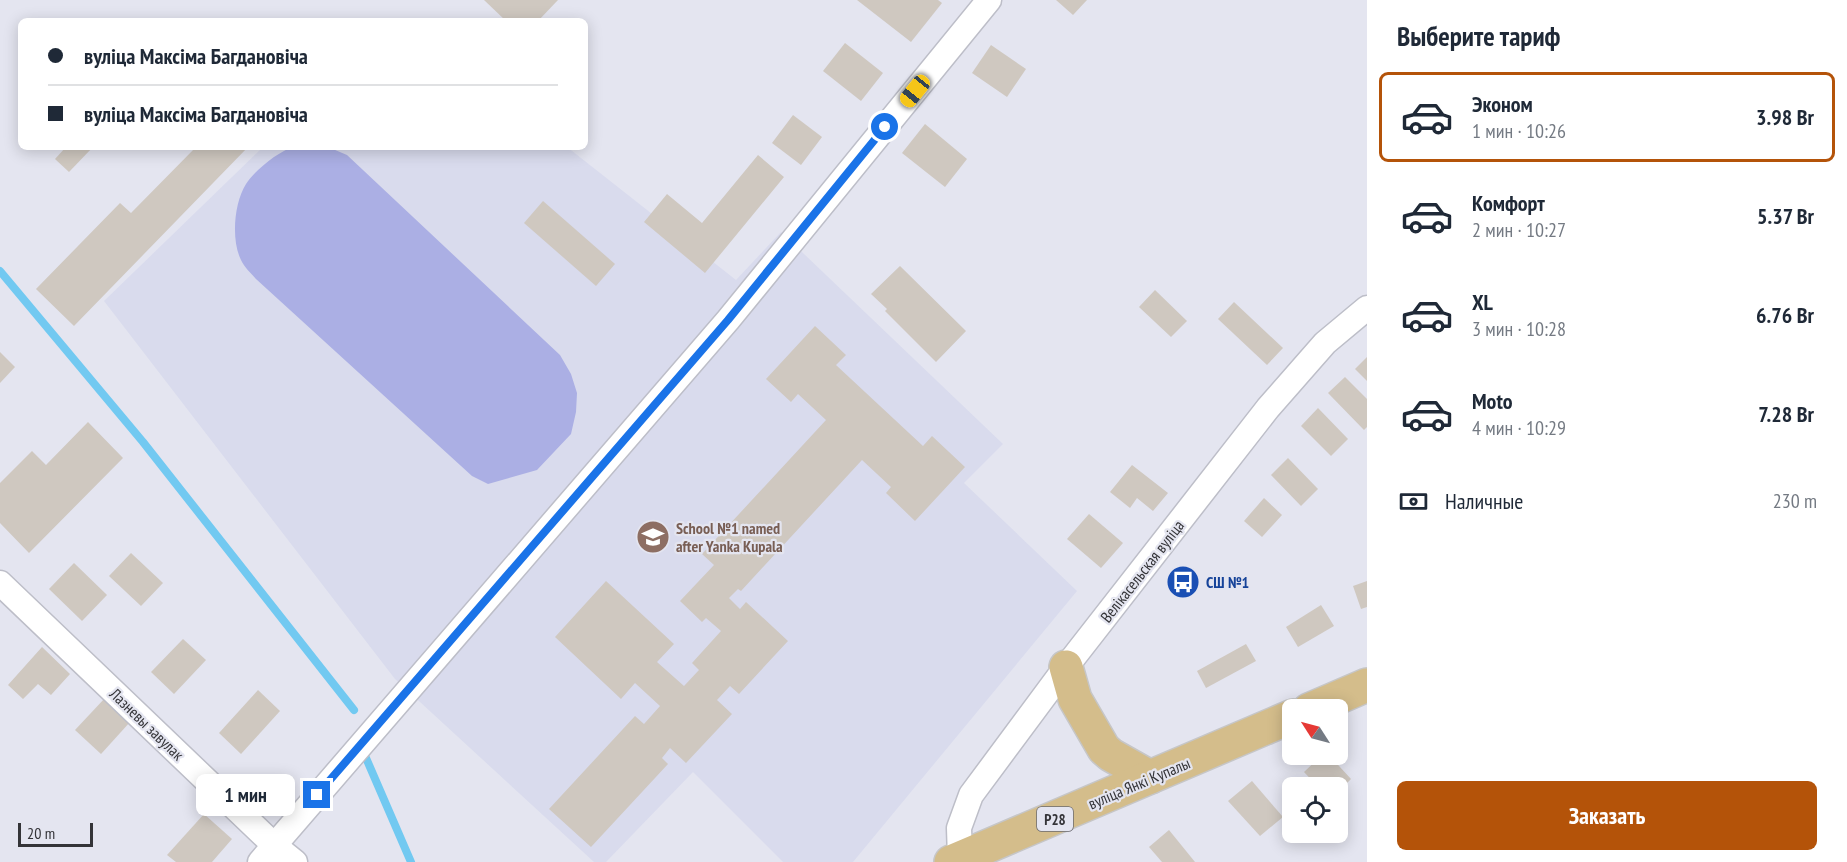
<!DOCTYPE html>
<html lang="ru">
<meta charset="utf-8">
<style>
:root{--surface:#fff;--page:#f6f6f7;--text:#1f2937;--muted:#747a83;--line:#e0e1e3;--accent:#b45309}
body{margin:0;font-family:"PT Sans Narrow",sans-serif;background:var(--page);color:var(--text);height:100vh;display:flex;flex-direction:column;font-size:22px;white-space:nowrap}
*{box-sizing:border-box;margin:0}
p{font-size:20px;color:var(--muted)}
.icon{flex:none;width:33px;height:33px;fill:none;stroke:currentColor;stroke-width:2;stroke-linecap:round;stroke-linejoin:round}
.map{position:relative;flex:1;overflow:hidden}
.details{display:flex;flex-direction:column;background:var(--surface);width:480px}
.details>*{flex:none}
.top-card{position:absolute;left:18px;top:18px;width:570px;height:132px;border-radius:9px;box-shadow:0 3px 15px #0003;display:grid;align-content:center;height:132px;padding:0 30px;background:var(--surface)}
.needle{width:39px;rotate:306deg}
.buttons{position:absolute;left:1282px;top:699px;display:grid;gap:12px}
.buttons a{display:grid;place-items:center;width:66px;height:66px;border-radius:9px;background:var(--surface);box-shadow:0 3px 15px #0003;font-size:30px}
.scale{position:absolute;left:18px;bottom:15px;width:75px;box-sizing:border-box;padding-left:6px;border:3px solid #343438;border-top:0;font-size:16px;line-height:21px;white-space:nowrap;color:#343438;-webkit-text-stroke:4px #e4e5f0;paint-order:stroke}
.end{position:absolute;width:27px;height:27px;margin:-14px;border:8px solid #1a73e8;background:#fff;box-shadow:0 0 0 3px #fff}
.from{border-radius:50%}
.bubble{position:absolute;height:42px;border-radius:9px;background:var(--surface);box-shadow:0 3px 15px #0003;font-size:20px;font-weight:600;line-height:42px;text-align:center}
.car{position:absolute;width:18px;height:36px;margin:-18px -9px;border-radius:8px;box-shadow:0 0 4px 2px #0007;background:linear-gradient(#f5c518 24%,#345 0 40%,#f5c518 0 76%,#345 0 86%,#f5c518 0)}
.top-card b{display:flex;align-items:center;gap:21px;height:57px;font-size:22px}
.top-card b+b{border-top:2px solid var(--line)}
.top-card i{width:15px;height:15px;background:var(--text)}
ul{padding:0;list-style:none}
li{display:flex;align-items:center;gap:18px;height:90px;margin:0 12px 9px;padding:0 18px;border:3px solid transparent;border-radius:9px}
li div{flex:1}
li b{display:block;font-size:22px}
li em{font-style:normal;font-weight:600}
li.current{border-color:var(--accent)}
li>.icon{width:54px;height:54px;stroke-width:1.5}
h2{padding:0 30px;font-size:27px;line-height:72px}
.pay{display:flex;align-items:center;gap:15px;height:66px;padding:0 30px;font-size:22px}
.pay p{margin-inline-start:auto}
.primary-button{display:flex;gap:12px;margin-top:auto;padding:12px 30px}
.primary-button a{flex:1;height:69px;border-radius:9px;background:var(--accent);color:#fff;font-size:24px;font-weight:600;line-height:69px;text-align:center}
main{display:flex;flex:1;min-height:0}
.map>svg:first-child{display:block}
.built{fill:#d9dbed}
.green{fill:#abafe4}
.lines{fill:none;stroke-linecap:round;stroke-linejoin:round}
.stream{stroke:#72c9f1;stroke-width:8}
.building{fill:#cfc8c0}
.street-casing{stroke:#bdbec8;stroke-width:27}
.primary-casing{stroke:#c6c6c7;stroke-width:36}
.street{stroke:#fff;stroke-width:24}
.primary{stroke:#d4bd8b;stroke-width:33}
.route{stroke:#1a73e8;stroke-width:8}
.labels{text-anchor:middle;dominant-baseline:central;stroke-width:4.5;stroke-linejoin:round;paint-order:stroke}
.shield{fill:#e4e5f0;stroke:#69696f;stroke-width:1.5}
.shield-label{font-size:15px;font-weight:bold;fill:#343438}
.education-label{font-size:16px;font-weight:bold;fill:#785e54;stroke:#e4e5f0;text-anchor:start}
.street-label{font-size:16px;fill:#343438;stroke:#e4e5f0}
.transit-label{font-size:16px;font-weight:bold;fill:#164399;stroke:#e4e5f0;text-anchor:start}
</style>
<main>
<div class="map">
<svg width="1367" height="862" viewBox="0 0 1367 862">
<rect width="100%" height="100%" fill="#e4e5f0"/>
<path class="built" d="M 263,147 L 567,147 L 736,280 L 781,232 L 1003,444 L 964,483 L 1077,591 L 853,862 L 783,862 L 693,772 L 606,862 L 594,862 L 395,679 L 104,301 Z"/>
<path class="green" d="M 293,147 L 328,147 L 347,155 L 560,355 L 571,374 L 577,393 L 576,412 L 571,434 L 537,470 L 488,484 L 472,476 L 256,279 C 251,273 244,267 241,260 C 231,240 234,203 246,184 C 254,171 279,151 293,147 Z"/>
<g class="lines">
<g class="stream">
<path d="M 0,271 L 143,442 L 354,710"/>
<path d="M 363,751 L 411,862"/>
</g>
</g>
<g class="building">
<path d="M 484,0 L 558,0 L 538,21 L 506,21 Z"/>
<path d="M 857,0 L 938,0 L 942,3 L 911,42 Z"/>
<path d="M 1056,0 L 1087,0 L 1073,15 Z"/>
<path d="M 845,43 L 883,73 L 861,101 L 823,71 Z"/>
<path d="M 991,45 L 1026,69 L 1007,97 L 972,73 Z"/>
<path d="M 793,115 L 822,137 L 801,165 L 772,143 Z"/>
<path d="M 925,124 L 967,159 L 945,187 L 902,153 Z"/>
<path d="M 66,147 L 93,147 L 69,172 L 55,159 Z"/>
<path d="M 196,147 L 248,147 L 74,326 L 36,289 L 120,203 L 131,213 Z"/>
<path d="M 758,155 L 784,177 L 705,273 L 644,222 L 667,194 L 702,223 Z"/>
<path d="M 543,201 L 615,264 L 596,286 L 524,223 Z"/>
<path d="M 900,266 L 966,331 L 936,362 L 885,311 L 887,309 L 871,294 Z"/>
<path d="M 1155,290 L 1187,321 L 1171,337 L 1139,307 Z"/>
<path d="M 1234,302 L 1283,348 L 1267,365 L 1218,319 Z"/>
<path d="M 815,326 L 846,355 L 836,365 L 923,446 L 932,436 L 965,467 L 915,521 L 886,493 L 891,487 L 862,460 L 741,591 L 738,589 L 729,598 L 740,609 L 746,602 L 788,641 L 739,694 L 730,686 L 717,700 L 732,714 L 686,763 L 670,748 L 662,758 L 668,764 L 591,847 L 549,809 L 635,716 L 644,724 L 660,706 L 635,683 L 621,699 L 555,637 L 606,581 L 674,644 L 657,662 L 684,686 L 699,670 L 692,663 L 721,631 L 706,618 L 702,622 L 680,601 L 714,565 L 702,554 L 826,420 L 798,394 L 791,402 L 766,379 Z"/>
<path d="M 0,352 L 15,367 L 0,383 Z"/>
<path d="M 1367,357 L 1367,381 L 1355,369 Z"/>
<path d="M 1345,377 L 1367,399 L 1367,427 L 1364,430 L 1328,393 Z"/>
<path d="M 1318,408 L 1348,439 L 1331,456 L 1301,426 Z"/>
<path d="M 88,422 L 123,458 L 29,553 L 0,523 L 0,483 L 32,451 L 46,465 Z"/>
<path d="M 1288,458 L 1318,489 L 1301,506 L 1271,475 Z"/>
<path d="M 1132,465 L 1168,493 L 1153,511 L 1137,498 L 1130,508 L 1110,492 Z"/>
<path d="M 1264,498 L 1282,515 L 1262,537 L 1244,521 Z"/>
<path d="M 1089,514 L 1123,543 L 1101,568 L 1067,539 Z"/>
<path d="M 131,553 L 163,583 L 141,606 L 109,576 Z"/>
<path d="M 74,563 L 107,595 L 82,621 L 49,589 Z"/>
<path d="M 1367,581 L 1367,607 L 1361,609 L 1353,586 Z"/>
<path d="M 1321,605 L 1334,626 L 1298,647 L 1286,627 Z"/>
<path d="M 183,639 L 206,660 L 174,694 L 151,672 Z"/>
<path d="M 1246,644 L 1256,661 L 1206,688 L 1197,671 Z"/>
<path d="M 42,647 L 70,674 L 51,695 L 38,684 L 23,699 L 8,685 Z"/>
<path d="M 258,690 L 280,711 L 241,754 L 219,733 Z"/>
<path d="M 105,698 L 130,722 L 101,754 L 75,730 Z"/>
<path d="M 1323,754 L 1328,754 L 1351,779 L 1338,792 L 1338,788 L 1319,788 L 1304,772 Z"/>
<path d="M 1252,781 L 1283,817 L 1260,836 L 1228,801 Z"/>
<path d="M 204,814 L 232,839 L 212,862 L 176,862 L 167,855 Z"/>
<path d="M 1169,830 L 1195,862 L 1162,862 L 1149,847 Z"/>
</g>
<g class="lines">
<defs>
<g id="street">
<path d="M 0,583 L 274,845 L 295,862"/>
<path d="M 260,862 L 728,320 L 989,0"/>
<path d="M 964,862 L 960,858 L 959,828 L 971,795 L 1066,667 L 1268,408 L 1325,343 L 1367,308"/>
</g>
<g id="primary">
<path d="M 1066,667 L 1075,699 L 1104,749 L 1111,755 L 1150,777"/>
<path d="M 1309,710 L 1367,685"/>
<path d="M 951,862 L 1293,716"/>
</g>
</defs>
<use href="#street" class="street-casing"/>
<use href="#primary" class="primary-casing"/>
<use href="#street" class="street"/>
<use href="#primary" class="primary"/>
</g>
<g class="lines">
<path class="route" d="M 317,795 L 728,320 L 885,127"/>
</g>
<defs>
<symbol id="school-disc" viewBox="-11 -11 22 22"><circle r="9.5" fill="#8d6e63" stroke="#e4e5f0"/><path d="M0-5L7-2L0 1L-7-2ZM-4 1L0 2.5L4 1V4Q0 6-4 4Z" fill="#fff"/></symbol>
<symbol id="bus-disc" viewBox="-11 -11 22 22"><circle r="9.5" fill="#1a4fb4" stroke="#e4e5f0"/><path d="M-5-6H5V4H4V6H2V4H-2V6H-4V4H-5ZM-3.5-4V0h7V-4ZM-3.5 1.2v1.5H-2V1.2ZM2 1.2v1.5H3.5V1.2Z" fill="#fff"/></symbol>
</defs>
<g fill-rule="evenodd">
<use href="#school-disc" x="634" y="518" width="38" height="38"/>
<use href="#bus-disc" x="1164" y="563" width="38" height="38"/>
</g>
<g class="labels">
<rect class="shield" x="1037" y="807" width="36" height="24" rx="4.5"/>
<g class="shield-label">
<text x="1055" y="819">Р28</text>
</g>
<g class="education-label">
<text x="676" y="528">School №1 named<tspan x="676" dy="18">after Yanka Kupala</tspan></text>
</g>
<g class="street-label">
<text transform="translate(1142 571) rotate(-52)">Велікасельская вуліца</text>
<text transform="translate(147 724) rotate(44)">Лазневы завулак</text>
<text transform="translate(1139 783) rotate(-23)">вуліца Янкі Купалы</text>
</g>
<g class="transit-label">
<text x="1206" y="582">СШ №1</text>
</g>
</g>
</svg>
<div class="buttons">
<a><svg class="needle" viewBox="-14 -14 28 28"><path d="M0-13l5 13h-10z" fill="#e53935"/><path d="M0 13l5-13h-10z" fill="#747a83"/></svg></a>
<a><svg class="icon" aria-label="locate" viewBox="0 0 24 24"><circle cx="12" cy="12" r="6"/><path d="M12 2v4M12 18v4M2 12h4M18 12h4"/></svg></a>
</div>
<div class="scale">20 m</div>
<i class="end from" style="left:885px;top:127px"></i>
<i class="end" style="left:317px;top:795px"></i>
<div class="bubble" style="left:196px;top:774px;width:99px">1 мин</div>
<i class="car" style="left:915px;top:91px;rotate:219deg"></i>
<div class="top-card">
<b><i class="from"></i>вуліца Максіма Багдановіча</b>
<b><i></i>вуліца Максіма Багдановіча</b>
</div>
</div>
<section class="details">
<h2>Выберите тариф</h2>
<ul>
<li class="current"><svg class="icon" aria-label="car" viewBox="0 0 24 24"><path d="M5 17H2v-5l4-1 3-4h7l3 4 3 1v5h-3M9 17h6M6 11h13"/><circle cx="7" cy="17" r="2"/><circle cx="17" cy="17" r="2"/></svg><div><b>Эконом</b><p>1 мин · 10:26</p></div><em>3.98 Br</em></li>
<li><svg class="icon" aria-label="car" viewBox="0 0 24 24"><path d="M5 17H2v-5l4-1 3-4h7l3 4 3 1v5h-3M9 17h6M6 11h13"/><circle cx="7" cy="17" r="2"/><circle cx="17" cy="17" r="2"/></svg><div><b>Комфорт</b><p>2 мин · 10:27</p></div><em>5.37 Br</em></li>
<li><svg class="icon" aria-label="car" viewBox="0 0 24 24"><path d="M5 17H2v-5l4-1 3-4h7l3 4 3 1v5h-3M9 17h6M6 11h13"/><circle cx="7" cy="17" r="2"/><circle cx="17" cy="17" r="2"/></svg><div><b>XL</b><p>3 мин · 10:28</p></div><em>6.76 Br</em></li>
<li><svg class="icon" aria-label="car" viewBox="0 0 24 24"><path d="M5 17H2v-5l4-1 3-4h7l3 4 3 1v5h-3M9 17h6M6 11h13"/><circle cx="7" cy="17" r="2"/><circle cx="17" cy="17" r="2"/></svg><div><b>Moto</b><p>4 мин · 10:29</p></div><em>7.28 Br</em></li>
</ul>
<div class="pay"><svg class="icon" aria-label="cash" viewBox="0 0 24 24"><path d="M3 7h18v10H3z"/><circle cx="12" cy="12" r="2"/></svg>Наличные<p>230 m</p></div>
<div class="primary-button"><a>Заказать</a></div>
</section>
</main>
